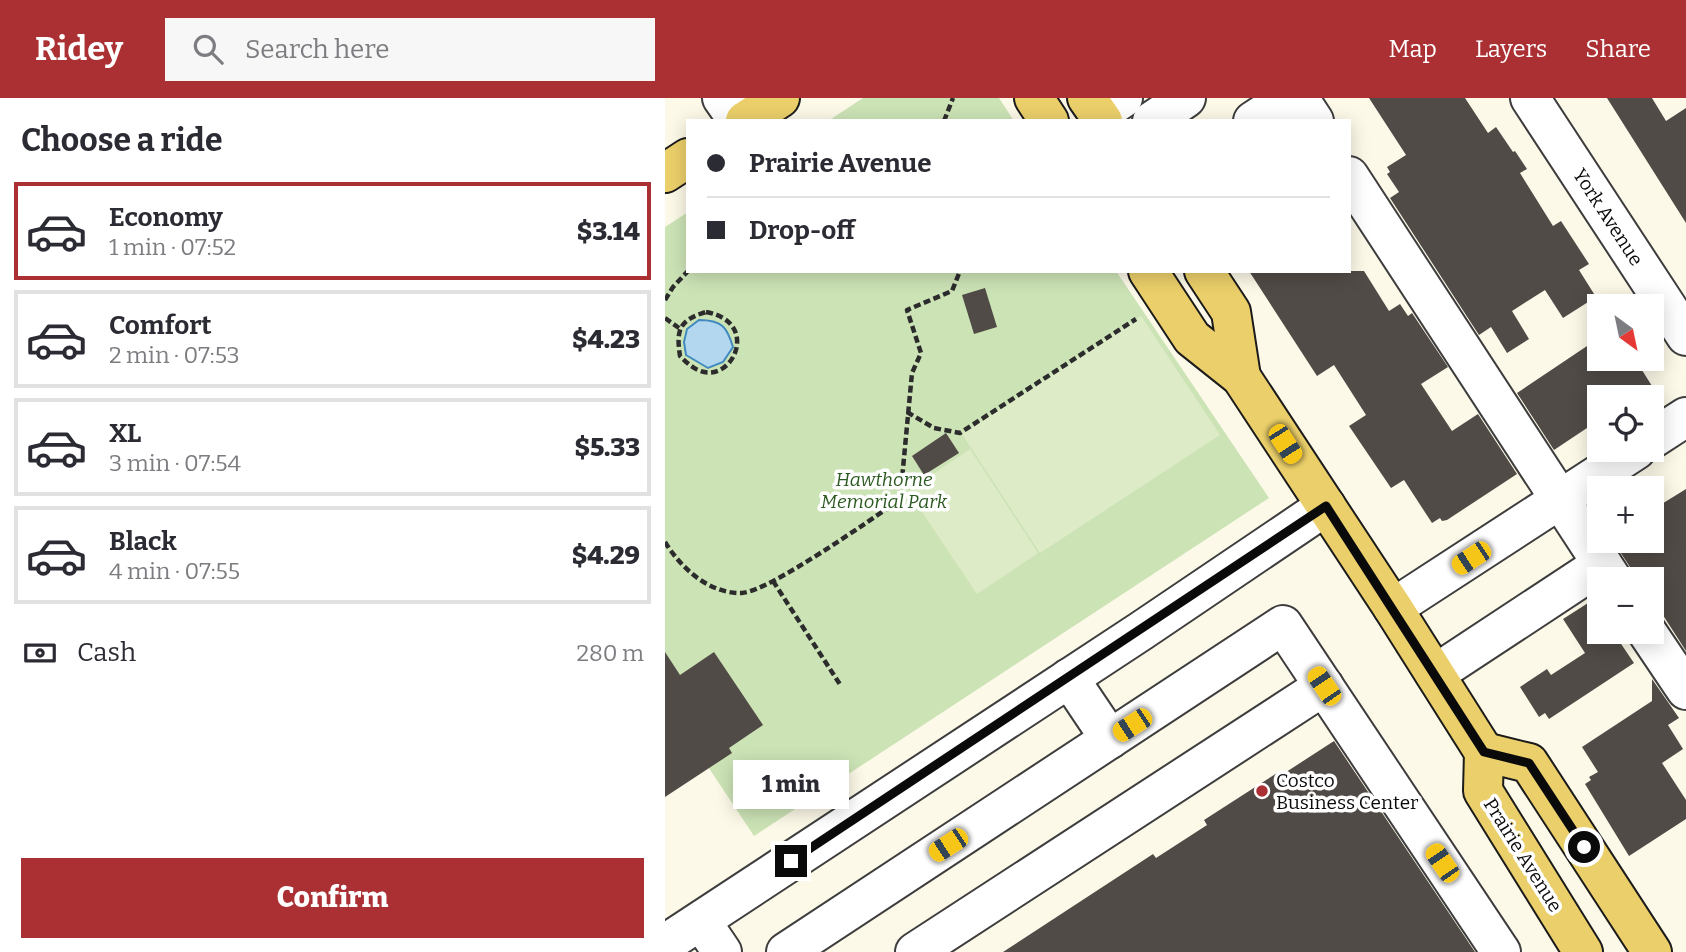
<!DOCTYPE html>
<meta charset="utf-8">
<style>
:root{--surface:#fff;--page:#f7f7f7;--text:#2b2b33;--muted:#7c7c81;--line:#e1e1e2;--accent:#ab3033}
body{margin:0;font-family:Bitter,serif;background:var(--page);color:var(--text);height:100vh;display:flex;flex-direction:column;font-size:26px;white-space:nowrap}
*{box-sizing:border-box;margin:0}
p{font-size:23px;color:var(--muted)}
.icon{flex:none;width:38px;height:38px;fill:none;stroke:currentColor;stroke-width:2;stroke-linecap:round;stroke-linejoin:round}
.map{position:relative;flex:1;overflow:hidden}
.panel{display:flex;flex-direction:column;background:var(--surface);width:665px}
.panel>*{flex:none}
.guide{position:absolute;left:21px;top:21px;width:665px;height:154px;border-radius:0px;box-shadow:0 4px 18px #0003;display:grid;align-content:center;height:154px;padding:0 21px;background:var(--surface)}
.needle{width:46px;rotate:147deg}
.tools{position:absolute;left:922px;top:196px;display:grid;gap:14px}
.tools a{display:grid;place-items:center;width:77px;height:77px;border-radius:0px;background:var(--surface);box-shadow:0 4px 18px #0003;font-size:35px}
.end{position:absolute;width:32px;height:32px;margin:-16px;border:9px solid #0a0a0a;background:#fff;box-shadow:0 0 0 4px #fff}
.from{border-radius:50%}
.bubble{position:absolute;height:49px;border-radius:0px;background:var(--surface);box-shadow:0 4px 18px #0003;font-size:23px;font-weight:800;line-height:49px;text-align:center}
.car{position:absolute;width:21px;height:42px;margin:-21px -10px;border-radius:9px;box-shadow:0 0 5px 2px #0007;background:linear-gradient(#f5c518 24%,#345 0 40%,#f5c518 0 76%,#345 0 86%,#f5c518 0)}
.guide b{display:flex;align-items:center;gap:24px;height:66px;font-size:26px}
.guide b+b{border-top:2px solid var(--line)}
.guide i{width:18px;height:18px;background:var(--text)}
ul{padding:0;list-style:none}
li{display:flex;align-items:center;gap:21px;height:98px;margin:0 14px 10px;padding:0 7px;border:4px solid var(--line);border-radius:0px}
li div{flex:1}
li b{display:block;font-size:26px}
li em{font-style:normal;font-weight:800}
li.current{border-color:var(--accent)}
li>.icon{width:63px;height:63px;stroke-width:1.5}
h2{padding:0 21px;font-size:32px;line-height:84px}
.pay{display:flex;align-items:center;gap:18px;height:77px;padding:0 21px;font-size:26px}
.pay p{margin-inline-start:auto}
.cta{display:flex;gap:14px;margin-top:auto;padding:14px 21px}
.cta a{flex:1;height:80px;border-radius:0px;background:var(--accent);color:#fff;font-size:28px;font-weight:800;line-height:80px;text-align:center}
header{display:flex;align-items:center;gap:42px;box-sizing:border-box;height:98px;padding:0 35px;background:var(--accent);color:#fff}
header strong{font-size:33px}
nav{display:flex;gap:38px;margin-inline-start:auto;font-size:24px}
.search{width:490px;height:63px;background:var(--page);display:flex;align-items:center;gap:18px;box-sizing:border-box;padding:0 24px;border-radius:0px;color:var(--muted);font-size:26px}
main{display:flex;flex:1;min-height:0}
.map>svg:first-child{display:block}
.green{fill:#cce3b6}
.pitch{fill:#deebc7}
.water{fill:#b2d7ef;stroke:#408abf;stroke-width:2}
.building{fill:#514b47}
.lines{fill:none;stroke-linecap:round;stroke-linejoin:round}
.minor-casing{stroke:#3d3d3d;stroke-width:42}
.major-casing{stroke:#1b1b1b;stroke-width:42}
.path{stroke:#2c2c2c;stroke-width:4.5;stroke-dasharray:7 3.5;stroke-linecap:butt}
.minor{stroke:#fff;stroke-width:38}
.major{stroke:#ebcf6a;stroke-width:38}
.route{stroke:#0a0a0a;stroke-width:9}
.poi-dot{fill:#ab3033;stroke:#fff;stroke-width:2.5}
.labels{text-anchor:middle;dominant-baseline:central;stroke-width:7;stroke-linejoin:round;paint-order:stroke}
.street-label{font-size:19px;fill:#0a0a0a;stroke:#fff}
.park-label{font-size:19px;font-style:italic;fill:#2c5a21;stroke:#fff}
.poi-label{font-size:19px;fill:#0a0a0a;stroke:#fff;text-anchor:start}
</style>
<header>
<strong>Ridey</strong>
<div class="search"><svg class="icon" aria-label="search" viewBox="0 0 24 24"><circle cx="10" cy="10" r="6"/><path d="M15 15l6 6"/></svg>Search here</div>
<nav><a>Map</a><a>Layers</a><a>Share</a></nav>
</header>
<main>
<section class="panel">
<h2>Choose a ride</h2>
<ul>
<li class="current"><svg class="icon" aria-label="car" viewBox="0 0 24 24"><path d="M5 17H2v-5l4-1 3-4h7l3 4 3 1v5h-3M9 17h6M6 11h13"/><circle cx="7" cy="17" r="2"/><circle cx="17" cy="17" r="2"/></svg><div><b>Economy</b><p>1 min · 07:52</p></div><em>$3.14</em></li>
<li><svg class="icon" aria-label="car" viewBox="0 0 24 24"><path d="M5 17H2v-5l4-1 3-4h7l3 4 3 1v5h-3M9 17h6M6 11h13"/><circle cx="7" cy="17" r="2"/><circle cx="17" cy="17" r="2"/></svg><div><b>Comfort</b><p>2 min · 07:53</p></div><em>$4.23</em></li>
<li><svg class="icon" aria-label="car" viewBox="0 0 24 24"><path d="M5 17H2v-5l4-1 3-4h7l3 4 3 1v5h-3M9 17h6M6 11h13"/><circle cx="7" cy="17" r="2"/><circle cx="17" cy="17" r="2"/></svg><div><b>XL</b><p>3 min · 07:54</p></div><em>$5.33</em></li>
<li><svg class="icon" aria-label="car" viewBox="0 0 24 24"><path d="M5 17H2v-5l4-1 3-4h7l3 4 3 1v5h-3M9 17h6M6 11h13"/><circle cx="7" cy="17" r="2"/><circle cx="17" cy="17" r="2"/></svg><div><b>Black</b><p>4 min · 07:55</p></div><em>$4.29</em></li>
</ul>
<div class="pay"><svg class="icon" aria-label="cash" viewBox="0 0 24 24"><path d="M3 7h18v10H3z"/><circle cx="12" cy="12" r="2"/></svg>Cash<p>280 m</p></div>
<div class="cta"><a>Confirm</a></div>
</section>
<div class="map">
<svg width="1021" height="854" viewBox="0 0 1021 854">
<rect width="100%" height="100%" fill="#fdf9e8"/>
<g class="green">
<path d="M 198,0 L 334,0 L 349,23 L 163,23 Z"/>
<path d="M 23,114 L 23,173 L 451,173 L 604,400 L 89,738 L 0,604 L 0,129 Z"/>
</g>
<g class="pitch">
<path d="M 476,218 L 555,337 L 375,455 L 297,336 Z"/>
<path d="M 305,351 L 373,455 L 312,496 L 243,393 Z"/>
</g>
<path class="water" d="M 34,222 C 57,222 62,229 68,249 L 58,264 L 43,270 L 21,257 L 19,244 L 22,231 Z"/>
<g class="building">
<path d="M 704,0 L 800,0 L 823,35 L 831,29 L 848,54 L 850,53 L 862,71 L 855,75 L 888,128 L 896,123 L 924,166 L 914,172 L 931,199 L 898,220 L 880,192 L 847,213 L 864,241 L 842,255 L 826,229 L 814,237 L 725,100 L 734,94 L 722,76 L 725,74 L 722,69 L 741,57 Z"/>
<path d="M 942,0 L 987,0 L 1001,23 L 1021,10 L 1021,125 Z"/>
<path d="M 584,173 L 699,173 L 724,213 L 735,206 L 743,218 L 747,215 L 783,269 L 756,286 L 787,333 L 813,316 L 852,376 L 782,422 L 777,423 L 775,420 L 767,425 L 739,382 L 726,390 L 684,328 L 701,317 L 669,267 L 652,278 Z"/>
<path d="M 320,190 L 332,229 L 309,236 L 297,197 Z"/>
<path d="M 934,240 L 934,261 L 970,261 L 987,288 L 969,299 L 934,299 L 934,322 L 889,352 L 852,295 Z"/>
<path d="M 281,335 L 294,355 L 259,377 L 247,358 Z"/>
<path d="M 1021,391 L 1021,553 L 987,500 L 987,481 L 969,481 L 965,469 L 948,443 L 987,443 L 987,412 Z"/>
<path d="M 934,498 L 934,534 L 948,534 L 969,565 L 884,621 L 880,615 L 874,619 L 855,589 L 882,571 L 886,577 L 920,555 L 898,521 Z"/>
<path d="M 0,554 L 15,577 L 49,554 L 98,627 L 64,650 L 67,655 L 0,699 Z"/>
<path d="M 987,581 L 1014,620 L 1003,627 L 1018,651 L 997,665 L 1021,702 L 1021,721 L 964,758 L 920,686 L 926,682 L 924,679 L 933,674 L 917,649 L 987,603 Z"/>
<path d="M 669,643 L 810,854 L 338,854 L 488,756 L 491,760 L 542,727 L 539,722 L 612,675 L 615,678 Z"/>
</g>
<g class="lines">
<defs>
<g id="minor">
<path d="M 57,0 L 73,23"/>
<path d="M 634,0 L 649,23"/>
<path d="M 865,0 L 1021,238"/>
<path d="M 433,17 L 458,0"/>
<path d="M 487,23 L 521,0"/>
<path d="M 588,23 L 623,0"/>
<path d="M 684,78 L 947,481"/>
<path d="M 987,341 L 1021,319"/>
<path d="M 728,510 L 971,352"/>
<path d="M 982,534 L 1021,592"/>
<path d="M 770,576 L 937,466"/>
<path d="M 404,580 L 445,641"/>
<path d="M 36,823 L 57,854"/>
<path d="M 0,846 L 476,533 L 661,408"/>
<path d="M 121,854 L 618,527 L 836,854"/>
<path d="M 250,854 L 659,588"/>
</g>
<g id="major">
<path d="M 369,0 L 384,23"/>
<path d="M 422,0 L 438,23"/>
<path d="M 80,23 L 115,0"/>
<path d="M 0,75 L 23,60"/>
<path d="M 483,173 L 527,240 L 576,279 L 728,510 L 819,654 L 818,693 L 918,854"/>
<path d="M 539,173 L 566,214 L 576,279"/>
<path d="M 819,654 L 864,665 L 987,854"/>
</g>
</defs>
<use href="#minor" class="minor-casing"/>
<use href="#major" class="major-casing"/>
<g class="path">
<path d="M 279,23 L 288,0"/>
<path d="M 0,202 L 8,189 L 23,173"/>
<path d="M 41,214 C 97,224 67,288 33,272 C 26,269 20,263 15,258 C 11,232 14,222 41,214 Z"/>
<path d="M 0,220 L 14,230"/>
<path d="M 242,314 L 269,330 L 295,335 L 471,221"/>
<path d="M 0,444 C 16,470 44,496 77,495 C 105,493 206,421 235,402 L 247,275 L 256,255 L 242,212 L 287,193 L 295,173"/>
<path d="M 108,483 L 176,588"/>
</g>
<use href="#minor" class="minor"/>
<use href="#major" class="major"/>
</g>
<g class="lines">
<path class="route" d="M 126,763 L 661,408 L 819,654 L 864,665 L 919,749"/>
</g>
<circle class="poi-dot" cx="597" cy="693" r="7"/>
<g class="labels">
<g class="street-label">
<text transform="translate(943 119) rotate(57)">York Avenue</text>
<text transform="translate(858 757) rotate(58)">Prairie Avenue</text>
</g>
<g class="park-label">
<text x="219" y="381">Hawthorne<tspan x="219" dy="22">Memorial Park</tspan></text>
</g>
<g class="poi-label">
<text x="611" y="682">Costco<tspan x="611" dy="22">Business Center</tspan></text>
</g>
</g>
</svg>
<div class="tools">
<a><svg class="needle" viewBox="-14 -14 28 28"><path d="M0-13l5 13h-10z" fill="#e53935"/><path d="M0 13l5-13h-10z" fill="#7c7c81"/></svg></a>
<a><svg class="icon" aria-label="locate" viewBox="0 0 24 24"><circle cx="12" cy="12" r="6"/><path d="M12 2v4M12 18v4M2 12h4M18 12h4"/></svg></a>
<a>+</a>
<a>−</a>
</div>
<i class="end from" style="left:919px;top:749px"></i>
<i class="end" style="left:126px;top:763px"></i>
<div class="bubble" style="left:68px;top:662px;width:116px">1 min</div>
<i class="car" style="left:620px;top:346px;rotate:147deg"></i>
<i class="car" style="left:806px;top:460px;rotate:237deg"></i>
<i class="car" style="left:659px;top:588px;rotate:326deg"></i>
<i class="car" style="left:467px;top:627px;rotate:237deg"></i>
<i class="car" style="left:283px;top:747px;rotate:237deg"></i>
<i class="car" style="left:777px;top:765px;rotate:326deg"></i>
<div class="guide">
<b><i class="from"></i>Prairie Avenue</b>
<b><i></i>Drop-off</b>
</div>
</div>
</main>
